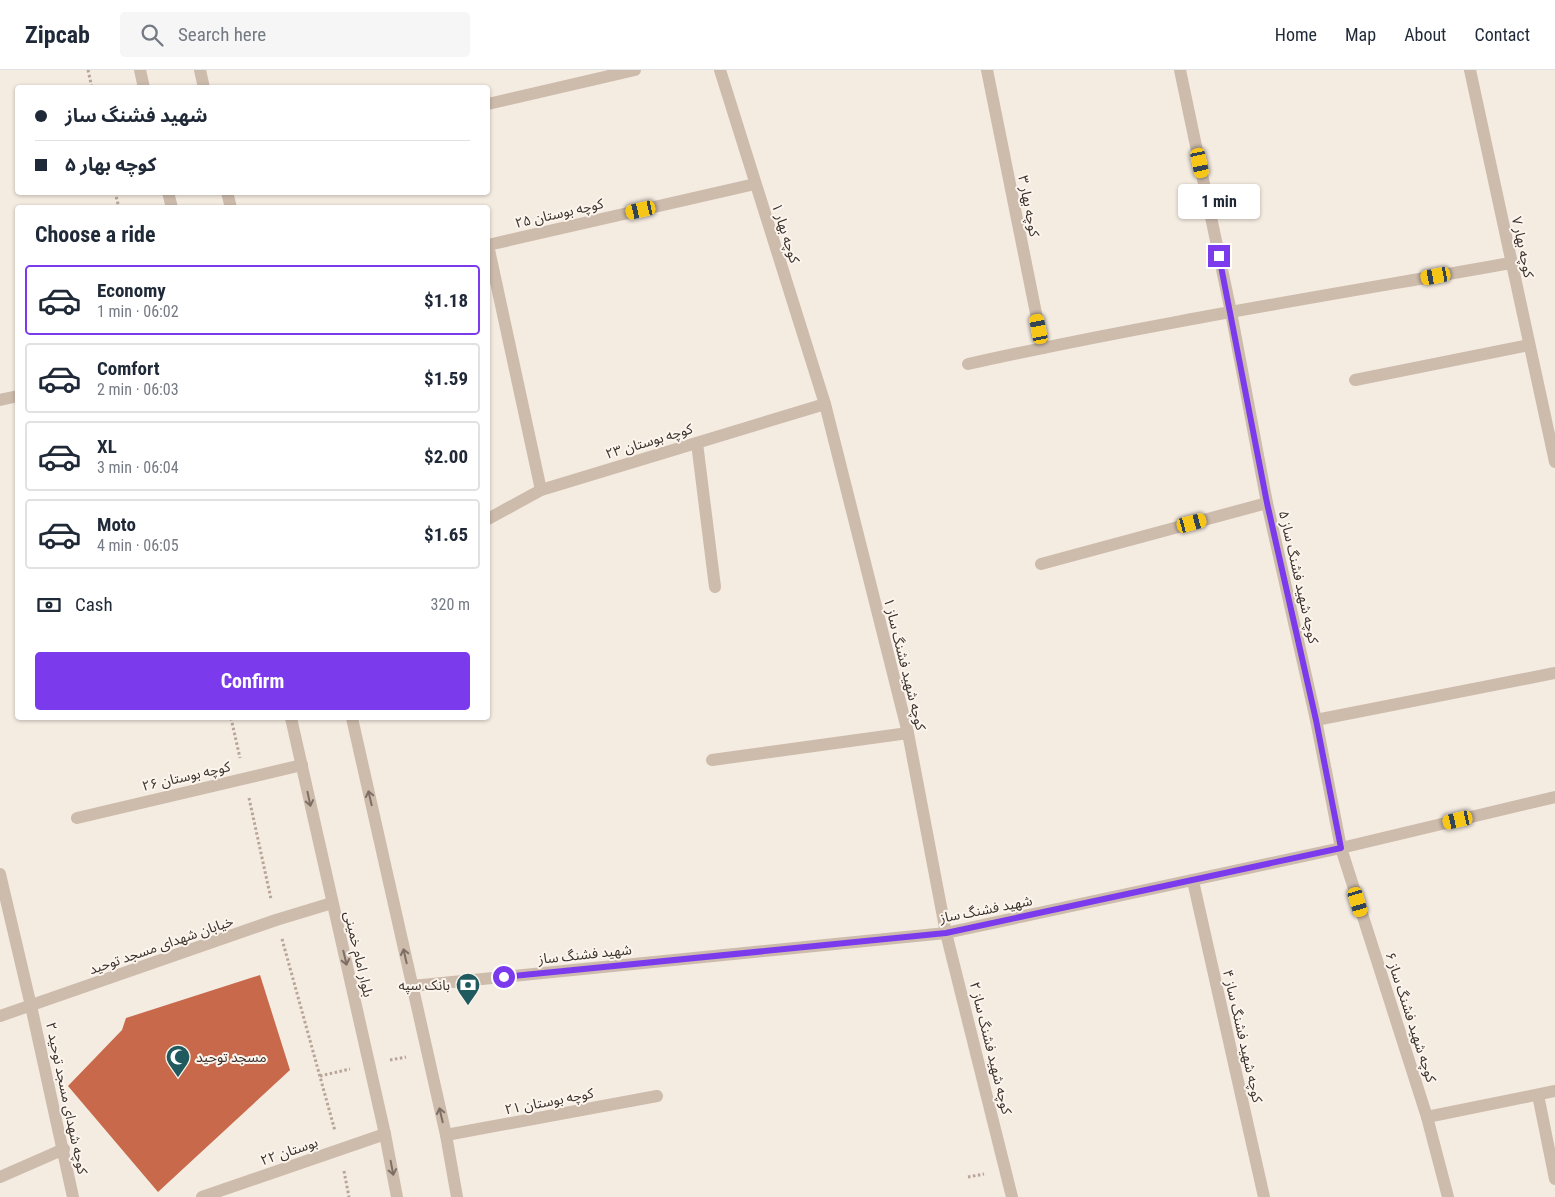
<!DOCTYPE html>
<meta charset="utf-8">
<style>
:root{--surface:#fff;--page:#f6f6f7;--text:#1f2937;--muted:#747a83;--line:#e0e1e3;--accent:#7c3aed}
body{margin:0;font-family:"Roboto Condensed","Noto Sans Arabic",sans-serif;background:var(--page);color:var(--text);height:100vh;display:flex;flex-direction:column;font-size:19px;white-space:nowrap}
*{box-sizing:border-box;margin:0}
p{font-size:16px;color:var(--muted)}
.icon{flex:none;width:28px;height:28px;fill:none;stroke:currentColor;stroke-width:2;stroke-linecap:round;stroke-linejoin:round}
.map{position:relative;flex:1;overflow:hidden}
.drawer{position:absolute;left:15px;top:135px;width:475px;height:515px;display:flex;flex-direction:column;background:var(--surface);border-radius:5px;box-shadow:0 1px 4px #0004}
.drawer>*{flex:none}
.hud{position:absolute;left:15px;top:15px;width:475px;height:110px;border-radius:5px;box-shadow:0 1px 4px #0004;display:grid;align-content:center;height:110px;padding:0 20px;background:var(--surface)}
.end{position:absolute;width:22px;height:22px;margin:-11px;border:6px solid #7c3aed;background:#fff;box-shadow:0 0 0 2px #fff}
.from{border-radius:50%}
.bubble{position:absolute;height:35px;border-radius:5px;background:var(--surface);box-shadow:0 1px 4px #0004;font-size:16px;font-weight:700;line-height:35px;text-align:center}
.car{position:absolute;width:15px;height:30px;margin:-15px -8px;border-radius:6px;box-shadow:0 0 4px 1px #0007;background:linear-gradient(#f5c518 24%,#345 0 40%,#f5c518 0 76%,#345 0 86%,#f5c518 0)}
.hud b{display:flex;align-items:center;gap:18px;height:48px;font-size:19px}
.hud b+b{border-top:1px solid var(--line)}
.hud i{width:12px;height:12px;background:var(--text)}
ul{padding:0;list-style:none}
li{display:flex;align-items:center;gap:15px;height:70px;margin:0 10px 8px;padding:0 10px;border:2px solid var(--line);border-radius:5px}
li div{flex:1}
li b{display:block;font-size:19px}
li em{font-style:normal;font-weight:700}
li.current{border-color:var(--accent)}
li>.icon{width:45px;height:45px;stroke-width:1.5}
h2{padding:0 20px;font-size:22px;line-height:60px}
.pay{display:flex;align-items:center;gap:12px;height:55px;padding:0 20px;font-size:19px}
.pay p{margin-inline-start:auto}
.action{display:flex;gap:10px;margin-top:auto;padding:10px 20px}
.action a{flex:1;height:58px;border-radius:5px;background:var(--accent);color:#fff;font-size:20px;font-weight:700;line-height:58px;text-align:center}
header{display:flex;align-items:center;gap:30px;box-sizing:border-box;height:70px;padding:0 25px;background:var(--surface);border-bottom:1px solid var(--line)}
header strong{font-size:24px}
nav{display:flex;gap:28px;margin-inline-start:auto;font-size:18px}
.search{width:350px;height:45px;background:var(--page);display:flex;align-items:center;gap:12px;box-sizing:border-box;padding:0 18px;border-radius:5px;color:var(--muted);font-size:19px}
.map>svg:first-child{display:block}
.building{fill:#c8694b}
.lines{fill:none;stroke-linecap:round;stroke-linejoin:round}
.path{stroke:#b9a596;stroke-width:3;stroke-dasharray:2.5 2.5;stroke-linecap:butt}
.minor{stroke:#cdbbac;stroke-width:12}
.tertiary{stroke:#cdbbac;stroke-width:12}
.oneway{stroke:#7d6f65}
.route{stroke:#7c3aed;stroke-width:6}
.labels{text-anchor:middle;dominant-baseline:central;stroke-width:4;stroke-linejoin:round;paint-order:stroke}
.street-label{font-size:14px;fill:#3b302b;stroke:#fbf5ee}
.poi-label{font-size:14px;fill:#3b302b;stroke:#fbf5ee;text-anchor:end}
</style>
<header>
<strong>Zipcab</strong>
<div class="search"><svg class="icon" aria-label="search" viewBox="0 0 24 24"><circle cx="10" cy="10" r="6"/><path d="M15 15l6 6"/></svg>Search here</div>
<nav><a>Home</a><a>Map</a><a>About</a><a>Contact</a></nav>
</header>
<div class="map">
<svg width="1555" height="1127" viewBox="0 0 1555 1127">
<rect width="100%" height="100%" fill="#f4ebe1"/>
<path class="building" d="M 260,905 L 290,1000 L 158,1122 L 68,1016 L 122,960 L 126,948 Z"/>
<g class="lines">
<g class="path">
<path d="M 88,0 L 92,18"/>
<path d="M 115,122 L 119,138"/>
<path d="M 231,648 L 240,688"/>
<path d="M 249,728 L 271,829"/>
<path d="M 282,869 L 335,1061"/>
<path d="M 390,990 L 406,987"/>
<path d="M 320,1006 L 350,999"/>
<path d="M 344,1101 L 349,1127"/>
<path d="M 968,1107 L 984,1104"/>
</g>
<g class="minor">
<path d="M 720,0 L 825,334 L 908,663 L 946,863 L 1012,1127"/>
<path d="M 987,0 L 1043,278"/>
<path d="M 1180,0 L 1231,242 L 1267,433 L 1316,650 L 1341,778 L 1427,1047 L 1448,1127"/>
<path d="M 1470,0 L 1555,392"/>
<path d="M 488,34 L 635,0"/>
<path d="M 488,175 L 755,114"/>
<path d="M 488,175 L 541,420"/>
<path d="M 968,294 C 1148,254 1330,225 1511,193"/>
<path d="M 1355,310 L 1529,275"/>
<path d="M 0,330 L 18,326"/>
<path d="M 697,373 L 715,517"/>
<path d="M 488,449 L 541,420 L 825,334"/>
<path d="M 1041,494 L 1267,433"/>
<path d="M 1316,650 L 1555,603"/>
<path d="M 712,690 L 908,663"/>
<path d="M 77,748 L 302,695"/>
<path d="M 0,804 L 31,936 L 73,1127"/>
<path d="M 1193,811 L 1264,1127"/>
<path d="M 412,916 L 946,863 L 1341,778 L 1555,727"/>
<path d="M 1538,1025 L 1555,1109"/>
<path d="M 1427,1047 L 1555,1021"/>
<path d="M 446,1065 L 657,1026"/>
<path d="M 0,1107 L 64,1079"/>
<path d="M 202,1127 L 385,1064"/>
</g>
<g class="tertiary">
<path d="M 140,0 L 144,18"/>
<path d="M 200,0 L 204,18"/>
<path d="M 168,122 L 172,138"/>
<path d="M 227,122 L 231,138"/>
<path d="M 291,648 L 385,1064 L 397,1127"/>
<path d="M 352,648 L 446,1065 L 457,1127"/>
<path d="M 0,946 L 276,850 L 332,833"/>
</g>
</g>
<defs><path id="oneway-shaft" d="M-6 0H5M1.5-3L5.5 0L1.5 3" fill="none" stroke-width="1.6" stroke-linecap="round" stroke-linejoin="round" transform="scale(1.25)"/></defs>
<g class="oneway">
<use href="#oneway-shaft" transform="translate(370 728) rotate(-103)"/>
<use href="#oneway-shaft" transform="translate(309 729) rotate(78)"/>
<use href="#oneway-shaft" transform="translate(405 886) rotate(-103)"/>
<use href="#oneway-shaft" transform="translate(345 888) rotate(77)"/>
<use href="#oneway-shaft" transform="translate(441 1045) rotate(-103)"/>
<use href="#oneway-shaft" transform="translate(392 1098) rotate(79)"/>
</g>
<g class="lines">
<path class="route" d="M 504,907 L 946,863 L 1341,778 L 1316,650 L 1267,433 L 1219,186"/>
</g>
<defs>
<symbol id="bank-pin" viewBox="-11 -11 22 30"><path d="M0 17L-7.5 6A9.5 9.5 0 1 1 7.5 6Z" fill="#1f5a5e" stroke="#fbf5ee"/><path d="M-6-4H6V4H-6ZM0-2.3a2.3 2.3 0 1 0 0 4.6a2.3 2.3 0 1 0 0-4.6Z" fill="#fff"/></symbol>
<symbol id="mosque-pin" viewBox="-11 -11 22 30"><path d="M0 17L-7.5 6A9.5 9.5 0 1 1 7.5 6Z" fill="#1f5a5e" stroke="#fbf5ee"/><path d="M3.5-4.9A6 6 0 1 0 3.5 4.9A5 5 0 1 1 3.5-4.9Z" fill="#fff"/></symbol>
</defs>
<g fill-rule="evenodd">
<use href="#bank-pin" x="454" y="901" width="28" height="38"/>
<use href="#mosque-pin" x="164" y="973" width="28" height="38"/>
</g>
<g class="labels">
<g class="street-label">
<text transform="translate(1029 136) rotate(79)">کوچه بهار ۳</text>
<text transform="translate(559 143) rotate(-13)">کوچه بوستان ۲۵</text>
<text transform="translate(786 163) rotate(72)">کوچه بهار ۱</text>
<text transform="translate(1523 177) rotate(78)">کوچه بهار ۷</text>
<text transform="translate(649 371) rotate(-17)">کوچه بوستان ۲۳</text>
<text transform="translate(1299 507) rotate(77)">کوچه شهید فشنگ ساز ۵</text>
<text transform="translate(905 594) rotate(76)">کوچه شهید فشنگ ساز ۱</text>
<text transform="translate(186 706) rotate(-13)">کوچه بوستان ۲۶</text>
<text transform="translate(986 839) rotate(-11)">شهید فشنگ ساز</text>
<text transform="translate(161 875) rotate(-19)">خیابان شهدای مسجد توحید</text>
<text transform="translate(359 884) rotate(77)">بلوار امام خمینی</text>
<text transform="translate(585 884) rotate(-6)">شهید فشنگ ساز</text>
<text transform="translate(1411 947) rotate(72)">کوچه شهید فشنگ ساز ۶</text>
<text transform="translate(1243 966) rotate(77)">کوچه شهید فشنگ ساز ۴</text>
<text transform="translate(991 978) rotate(76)">کوچه شهید فشنگ ساز ۲</text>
<text transform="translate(67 1028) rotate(78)">کوچه شهدای مسجد توحید ۲</text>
<text transform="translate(549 1031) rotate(-11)">کوچه بوستان ۲۱</text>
<text transform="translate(289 1081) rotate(-19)">بوستان ۲۲</text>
</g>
<g class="poi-label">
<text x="450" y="915">بانک سپه</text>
<text x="196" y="987" text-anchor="start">مسجد توحید</text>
</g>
</g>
</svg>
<i class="end from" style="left:504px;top:907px"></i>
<i class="end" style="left:1219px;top:186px"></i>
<div class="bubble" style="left:1178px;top:114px;width:82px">1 min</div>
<i class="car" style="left:1200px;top:93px;rotate:168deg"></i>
<i class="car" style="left:641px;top:140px;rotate:257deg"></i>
<i class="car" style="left:1436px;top:206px;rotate:260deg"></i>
<i class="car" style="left:1039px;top:259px;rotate:349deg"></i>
<i class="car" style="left:1192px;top:453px;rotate:75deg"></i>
<i class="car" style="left:1458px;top:750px;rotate:257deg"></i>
<i class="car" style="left:1358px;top:832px;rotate:163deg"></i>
<div class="hud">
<b><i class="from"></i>شهید فشنگ ساز</b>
<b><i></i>کوچه بهار ۵</b>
</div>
<section class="drawer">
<h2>Choose a ride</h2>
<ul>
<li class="current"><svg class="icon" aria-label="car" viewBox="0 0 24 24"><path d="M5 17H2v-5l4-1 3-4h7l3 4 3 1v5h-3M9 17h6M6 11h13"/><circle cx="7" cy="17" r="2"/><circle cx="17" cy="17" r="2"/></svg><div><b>Economy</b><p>1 min · 06:02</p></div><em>$1.18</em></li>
<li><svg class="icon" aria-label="car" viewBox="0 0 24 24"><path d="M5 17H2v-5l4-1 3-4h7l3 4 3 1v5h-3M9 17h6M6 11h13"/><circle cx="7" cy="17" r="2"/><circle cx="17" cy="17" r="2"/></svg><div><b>Comfort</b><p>2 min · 06:03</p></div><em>$1.59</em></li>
<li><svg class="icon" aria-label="car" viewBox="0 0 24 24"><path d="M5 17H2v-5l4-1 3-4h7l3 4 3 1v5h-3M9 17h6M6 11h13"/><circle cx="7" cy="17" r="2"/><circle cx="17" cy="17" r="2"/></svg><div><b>XL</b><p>3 min · 06:04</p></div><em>$2.00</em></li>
<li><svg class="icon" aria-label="car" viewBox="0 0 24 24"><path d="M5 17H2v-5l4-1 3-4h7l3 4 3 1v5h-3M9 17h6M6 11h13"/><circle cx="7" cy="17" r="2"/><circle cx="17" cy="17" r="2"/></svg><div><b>Moto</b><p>4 min · 06:05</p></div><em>$1.65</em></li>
</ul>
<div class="pay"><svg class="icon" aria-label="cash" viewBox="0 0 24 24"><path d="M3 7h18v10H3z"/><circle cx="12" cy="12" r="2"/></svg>Cash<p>320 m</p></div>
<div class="action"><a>Confirm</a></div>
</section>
</div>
